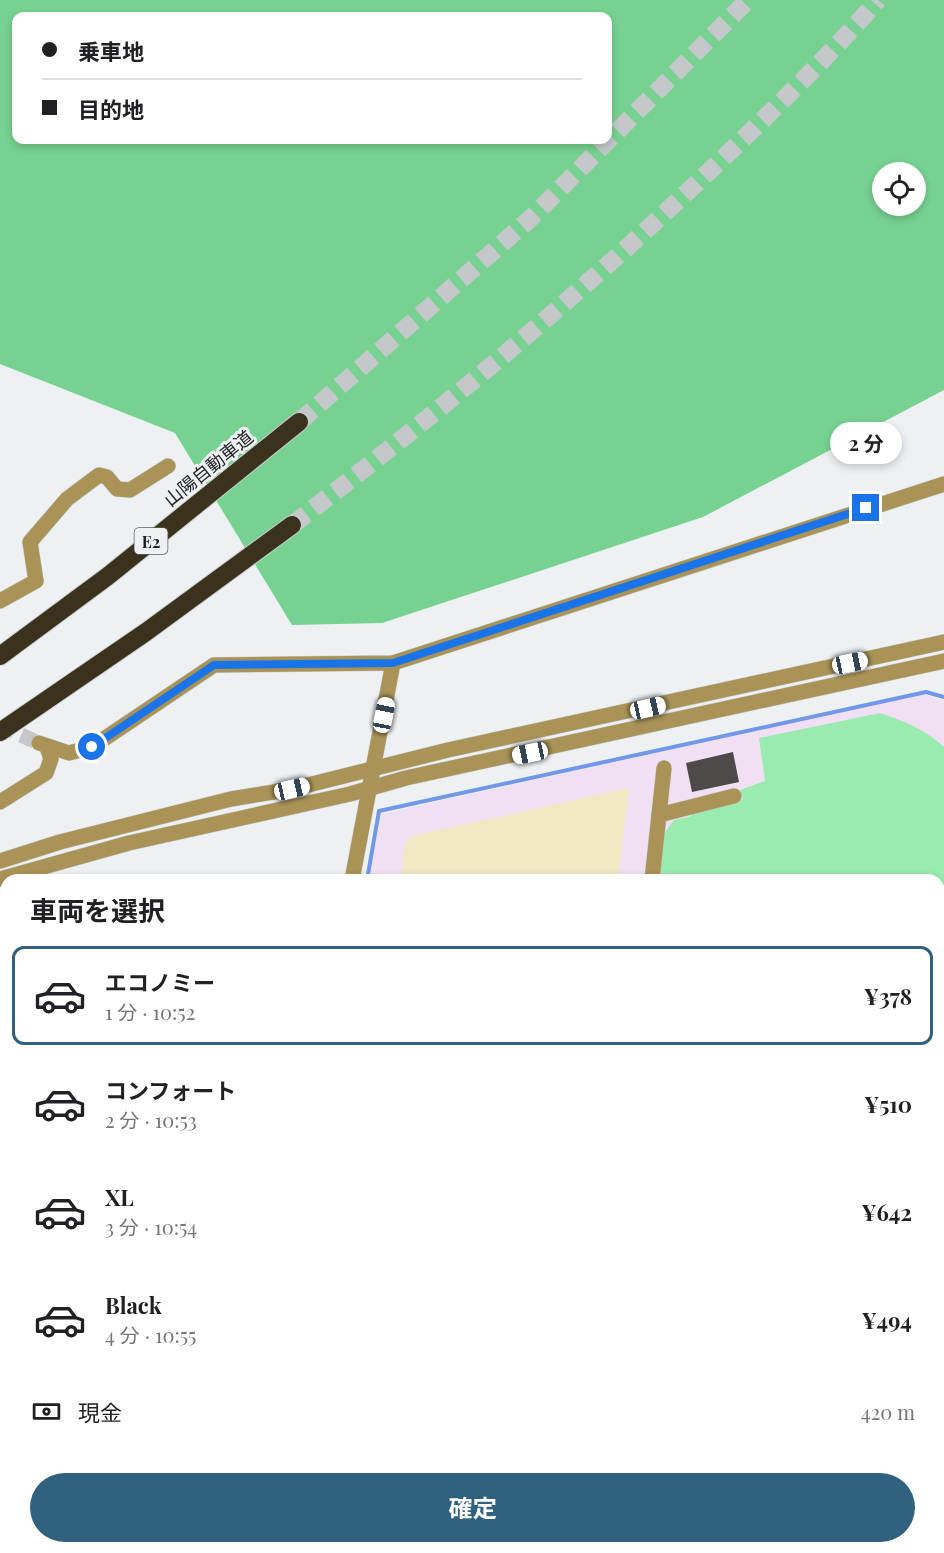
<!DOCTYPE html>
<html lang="ja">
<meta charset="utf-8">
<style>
:root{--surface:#fff;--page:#f6f6f6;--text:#202124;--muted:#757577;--line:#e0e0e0;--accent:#306280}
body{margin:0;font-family:"Playfair Display","Noto Sans JP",serif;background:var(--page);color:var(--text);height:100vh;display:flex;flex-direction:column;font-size:22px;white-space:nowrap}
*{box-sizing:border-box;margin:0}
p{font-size:20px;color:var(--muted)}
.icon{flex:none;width:33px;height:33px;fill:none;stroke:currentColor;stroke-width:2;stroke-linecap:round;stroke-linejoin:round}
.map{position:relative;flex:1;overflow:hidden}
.panel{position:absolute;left:0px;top:874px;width:945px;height:680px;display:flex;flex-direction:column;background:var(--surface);border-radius:18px 18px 0 0;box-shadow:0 3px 9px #0003}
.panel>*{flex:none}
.guide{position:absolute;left:12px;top:12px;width:600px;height:132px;border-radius:12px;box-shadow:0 3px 9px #0003;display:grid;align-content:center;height:132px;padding:0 30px;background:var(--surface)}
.buttons{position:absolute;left:872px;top:162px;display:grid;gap:12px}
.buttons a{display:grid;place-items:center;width:54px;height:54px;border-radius:50%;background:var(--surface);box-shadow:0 3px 9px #0003;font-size:30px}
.end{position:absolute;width:27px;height:27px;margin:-14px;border:8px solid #1a73e8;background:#fff;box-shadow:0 0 0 3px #fff}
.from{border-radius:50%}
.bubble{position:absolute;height:42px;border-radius:21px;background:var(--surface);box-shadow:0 3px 9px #0003;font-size:20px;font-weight:700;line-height:42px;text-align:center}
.car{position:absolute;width:18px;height:36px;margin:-18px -9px;border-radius:8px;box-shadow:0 0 4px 2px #0007;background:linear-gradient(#fff 24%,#345 0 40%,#fff 0 76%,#345 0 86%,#fff 0)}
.guide b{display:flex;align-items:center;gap:21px;height:57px;font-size:22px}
.guide b+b{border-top:2px solid var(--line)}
.guide i{width:15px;height:15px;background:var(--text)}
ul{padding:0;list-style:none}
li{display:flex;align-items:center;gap:18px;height:99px;margin:0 12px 9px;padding:0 18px;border:3px solid transparent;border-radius:12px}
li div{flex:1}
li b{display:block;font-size:22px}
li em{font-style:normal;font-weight:700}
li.selected{border-color:var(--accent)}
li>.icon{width:54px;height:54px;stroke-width:1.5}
h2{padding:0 30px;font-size:27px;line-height:72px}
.pay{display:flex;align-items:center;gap:15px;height:66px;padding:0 30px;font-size:22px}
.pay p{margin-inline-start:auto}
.primary-button{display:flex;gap:12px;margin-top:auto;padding:12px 30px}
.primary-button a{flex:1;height:69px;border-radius:36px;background:var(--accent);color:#fff;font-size:24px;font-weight:700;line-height:69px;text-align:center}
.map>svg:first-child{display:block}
.education{fill:#f1e0f3}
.medical{fill:#fadfe0}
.green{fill:#99ebaf}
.forest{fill:#77d291;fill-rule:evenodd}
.sand{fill:#f1e7c2}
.water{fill:#7197e8}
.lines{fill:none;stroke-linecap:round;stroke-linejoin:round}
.stream{stroke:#7197e8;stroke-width:4}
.building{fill:#4e4a4a}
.minor-tunnel{stroke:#c4c8cb;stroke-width:15;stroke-dasharray:15 8;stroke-linecap:butt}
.highway-tunnel{stroke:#c4c8cb;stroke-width:18;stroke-dasharray:18 9;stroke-linecap:butt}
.minor-casing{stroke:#c8cccf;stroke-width:16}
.major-casing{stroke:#c8cccf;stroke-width:16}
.highway-casing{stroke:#c8cccf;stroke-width:20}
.minor{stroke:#a99356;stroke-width:15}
.major{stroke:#594a1f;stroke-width:15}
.highway{stroke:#3a321c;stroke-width:18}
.route{stroke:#1a73e8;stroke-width:8}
.labels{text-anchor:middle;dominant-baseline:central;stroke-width:6;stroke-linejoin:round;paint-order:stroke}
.shield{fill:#edf1f4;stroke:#5f6163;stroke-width:1.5}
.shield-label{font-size:16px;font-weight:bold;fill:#222325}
.street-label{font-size:18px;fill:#222325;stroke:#edf1f4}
</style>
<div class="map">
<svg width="944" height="1553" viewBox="0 0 944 1553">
<rect width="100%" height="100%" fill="#edf1f4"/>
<g class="education">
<path d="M 921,694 L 944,700 L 944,1289 L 939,1290 L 939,880 L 369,880 L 381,814 Z"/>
<path d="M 944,1328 L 944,1553 L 932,1553 L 932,1548 L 939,1548 L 939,1329 Z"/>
</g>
<path class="medical" d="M 164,1548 L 932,1548 L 932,1553 L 163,1553 Z"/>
<path class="green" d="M 880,713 C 904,721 925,729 944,747 L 944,897 L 939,903 L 939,880 L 655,880 L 658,842 L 674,820 L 689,817 L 702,807 L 743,799 L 740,790 L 765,781 L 759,738 Z"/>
<path class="forest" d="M 0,0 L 944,0 L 944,390 L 703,517 L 382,623 L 292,625 L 175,433 L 0,364 ZM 16,16 L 608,16 L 608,140 L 16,140 ZM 882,172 L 915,172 L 915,206 L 882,206 Z"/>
<path class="sand" d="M 629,788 L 618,880 L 401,880 L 404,847 L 411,836 Z"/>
<path class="water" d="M 939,1388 L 944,1389 L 943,1446 L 939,1422 Z"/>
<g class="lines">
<g class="stream">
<path d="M 367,880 L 379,811 L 926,692 L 944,697"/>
<path d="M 0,1116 L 6,1117"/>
<path d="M 939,1293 L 944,1292"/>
<path d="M 135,1552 L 158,1548"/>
</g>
</g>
<g class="building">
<path d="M 733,752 L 739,782 L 692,792 L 686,763 Z"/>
<path d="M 944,953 L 944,1019 L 939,1020 L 939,954 Z"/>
<path d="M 474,1548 L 484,1548 L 485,1551 L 450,1553 Z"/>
<path d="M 619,1548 L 905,1548 L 906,1553 L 595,1553 Z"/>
</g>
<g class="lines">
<path class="minor-tunnel" d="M 0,726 L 39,743"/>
<g class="highway-tunnel">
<path d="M 299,422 L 531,218 L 748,0"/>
<path d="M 292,525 C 434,416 570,303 700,180 C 761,122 823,63 878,0"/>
</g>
<defs>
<g id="minor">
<path d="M 0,601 L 36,581 L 30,542 L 67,499 L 99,475 L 107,477 L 117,489 L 130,490 L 168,466"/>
<path d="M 39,743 L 69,753 L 92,747 L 214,665 L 393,663 L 944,484"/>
<path d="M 0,802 L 46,773 L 51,759 L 47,747"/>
<path d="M 659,815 L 734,796"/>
<path d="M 0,861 L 60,842 L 231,799 L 292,789 L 448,750 L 944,642"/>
<path d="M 0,879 L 129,843 L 350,794 L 406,778 L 944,661"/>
<path d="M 352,880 L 393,663"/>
<path d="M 652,880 L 664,768"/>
<path d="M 939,907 L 944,902"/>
<path d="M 939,1089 L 944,1088"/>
<path d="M 0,1125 L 6,1126"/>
<path d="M 939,1361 L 944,1361"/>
<path d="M 3,1448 L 6,1436"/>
<path d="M 939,1502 L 944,1510"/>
<path d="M 207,1548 L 208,1553"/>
<path d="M 319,1553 L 351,1548"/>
</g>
<g id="major">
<path d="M 939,1313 L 944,1313"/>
<path d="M 0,1449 L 6,1448"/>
<path d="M 114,1553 L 115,1548"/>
</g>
<g id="highway">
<path d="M 0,656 L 108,576 L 299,422"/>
<path d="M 0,732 L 146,632 L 292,525"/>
</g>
</defs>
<use href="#minor" class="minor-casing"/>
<use href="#major" class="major-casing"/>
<use href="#highway" class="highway-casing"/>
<use href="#minor" class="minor"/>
<use href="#major" class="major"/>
<use href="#highway" class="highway"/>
</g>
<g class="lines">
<path class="route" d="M 92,747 L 214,665 L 393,663 L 866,508"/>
</g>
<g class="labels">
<rect class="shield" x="134.5" y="528" width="33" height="26" rx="4.5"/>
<g class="shield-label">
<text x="151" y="541">E2</text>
</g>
<g class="street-label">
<text transform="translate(208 468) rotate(-39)">山陽自動車道</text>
</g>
</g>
</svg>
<div class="buttons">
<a><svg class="icon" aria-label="locate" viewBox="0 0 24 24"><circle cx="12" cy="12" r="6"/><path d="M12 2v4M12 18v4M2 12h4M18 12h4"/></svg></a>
</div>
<i class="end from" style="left:92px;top:747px"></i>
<i class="end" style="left:866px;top:508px"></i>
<div class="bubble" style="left:830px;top:422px;width:72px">2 分</div>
<i class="car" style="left:850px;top:663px;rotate:78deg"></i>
<i class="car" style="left:648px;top:708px;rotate:77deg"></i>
<i class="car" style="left:384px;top:715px;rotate:11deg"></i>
<i class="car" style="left:530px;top:753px;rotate:258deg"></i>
<i class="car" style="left:292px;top:789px;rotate:77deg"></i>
<div class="guide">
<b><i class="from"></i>乗車地</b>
<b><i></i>目的地</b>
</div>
<section class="panel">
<h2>車両を選択</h2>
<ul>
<li class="selected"><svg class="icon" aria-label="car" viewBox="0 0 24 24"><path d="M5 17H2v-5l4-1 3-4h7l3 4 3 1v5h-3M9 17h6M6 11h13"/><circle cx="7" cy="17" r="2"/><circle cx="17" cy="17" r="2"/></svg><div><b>エコノミー</b><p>1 分 · 10:52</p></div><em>¥378</em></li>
<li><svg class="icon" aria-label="car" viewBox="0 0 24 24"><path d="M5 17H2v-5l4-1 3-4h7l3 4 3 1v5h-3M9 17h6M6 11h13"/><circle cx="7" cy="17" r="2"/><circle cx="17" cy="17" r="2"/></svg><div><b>コンフォート</b><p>2 分 · 10:53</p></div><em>¥510</em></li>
<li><svg class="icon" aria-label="car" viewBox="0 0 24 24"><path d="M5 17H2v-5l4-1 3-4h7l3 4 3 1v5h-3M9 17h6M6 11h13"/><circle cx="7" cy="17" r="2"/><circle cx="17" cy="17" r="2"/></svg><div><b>XL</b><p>3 分 · 10:54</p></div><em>¥642</em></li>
<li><svg class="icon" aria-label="car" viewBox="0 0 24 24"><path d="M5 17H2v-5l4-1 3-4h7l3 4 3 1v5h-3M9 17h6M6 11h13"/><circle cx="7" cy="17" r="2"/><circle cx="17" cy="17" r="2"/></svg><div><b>Black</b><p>4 分 · 10:55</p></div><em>¥494</em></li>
</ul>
<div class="pay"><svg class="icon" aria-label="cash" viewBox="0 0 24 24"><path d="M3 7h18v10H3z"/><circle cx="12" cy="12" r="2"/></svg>現金<p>420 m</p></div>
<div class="primary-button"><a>確定</a></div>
</section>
</div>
